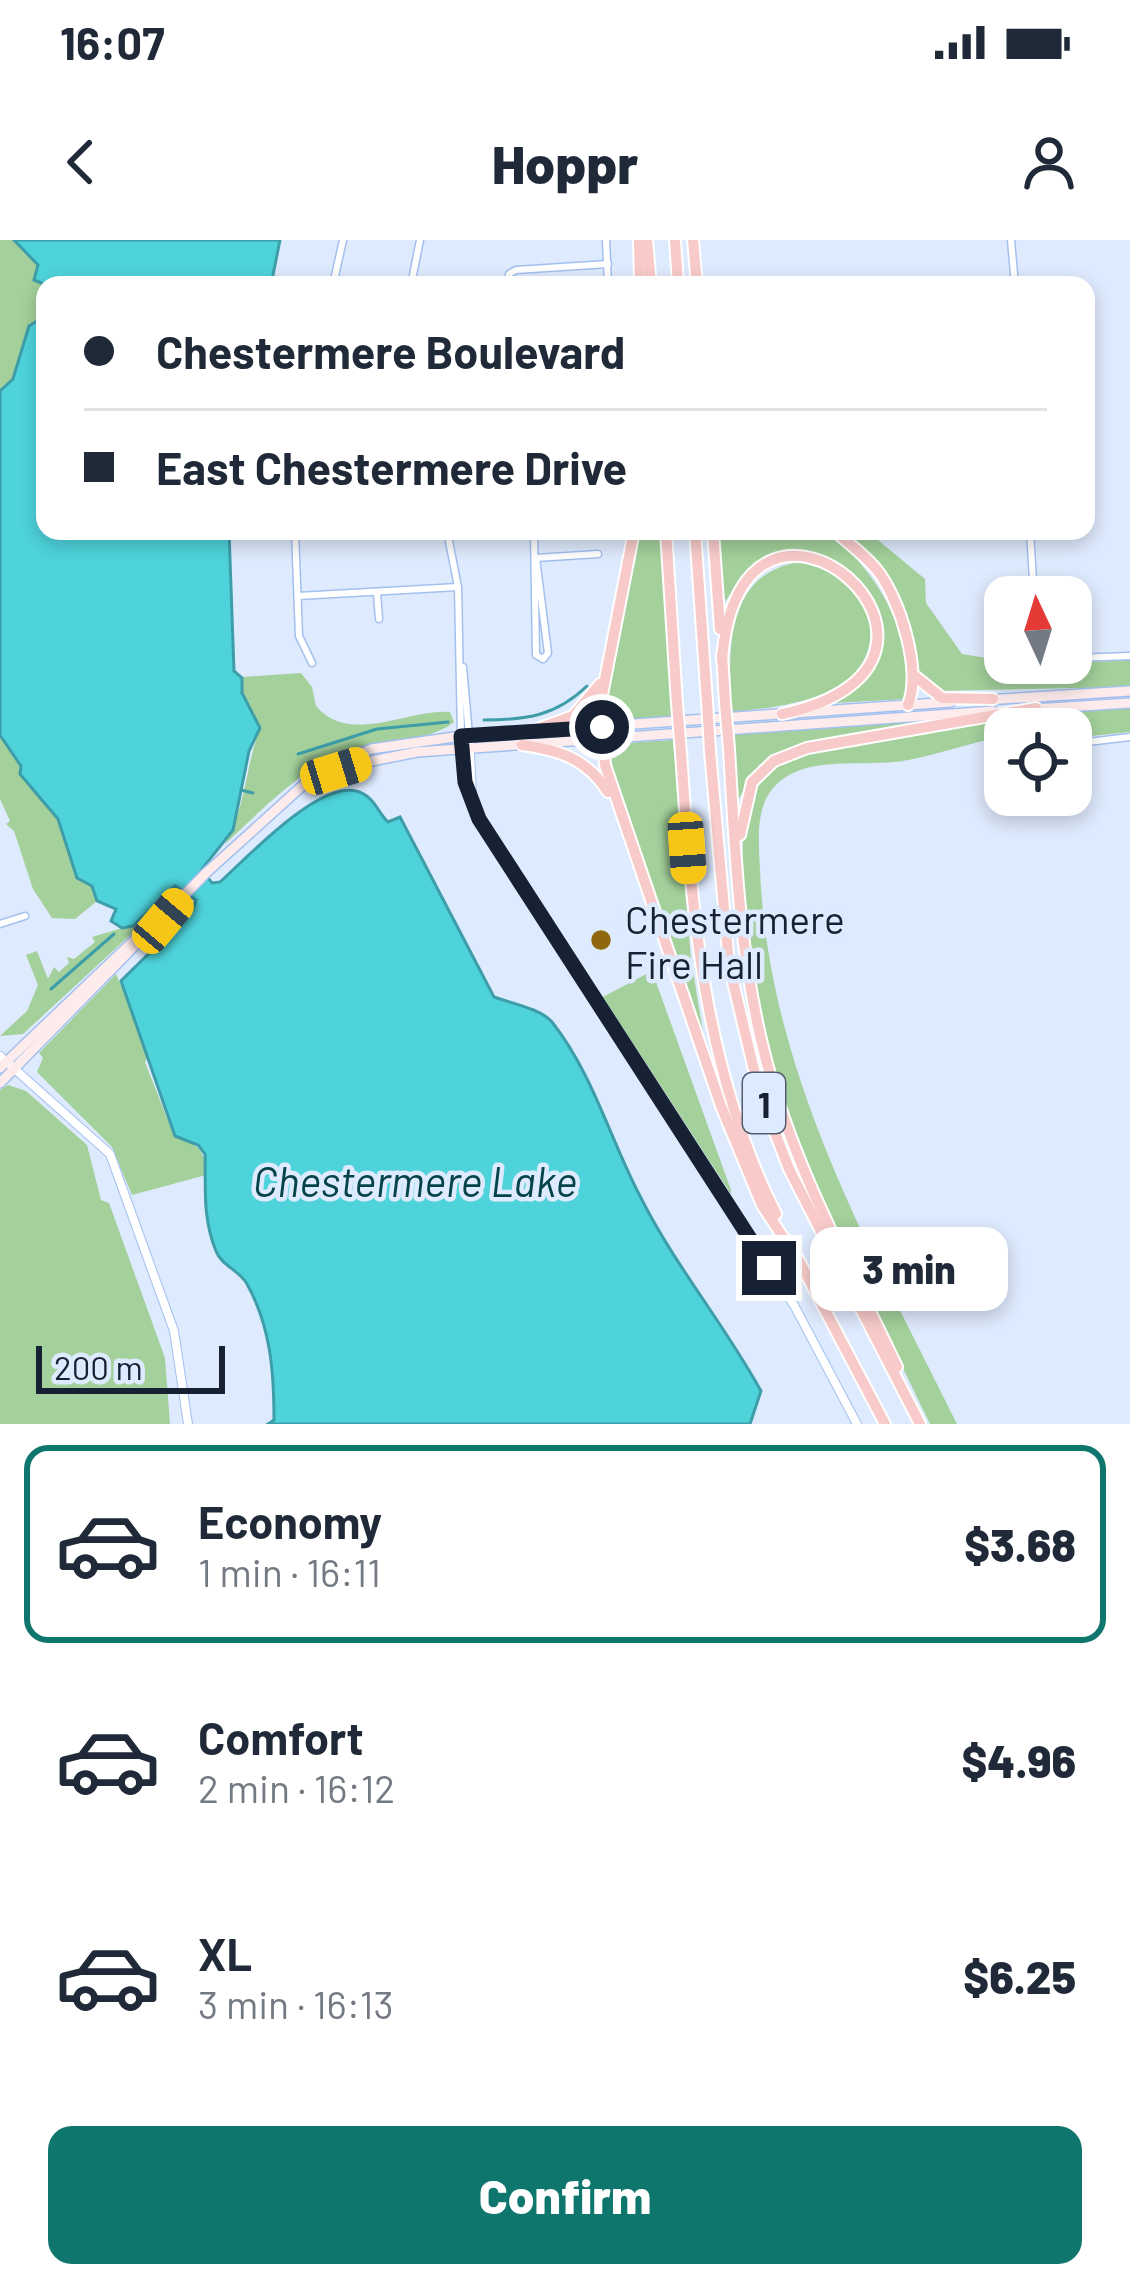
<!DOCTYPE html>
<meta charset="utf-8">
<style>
:root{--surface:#fff;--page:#f2f2f3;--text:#1f2937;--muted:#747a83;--line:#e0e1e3;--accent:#0f766e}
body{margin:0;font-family:Barlow,sans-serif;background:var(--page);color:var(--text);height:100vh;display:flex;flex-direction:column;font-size:45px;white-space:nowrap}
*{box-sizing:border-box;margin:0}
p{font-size:39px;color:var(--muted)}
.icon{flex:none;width:66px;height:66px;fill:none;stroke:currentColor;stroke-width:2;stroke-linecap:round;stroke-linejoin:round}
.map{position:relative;height:1184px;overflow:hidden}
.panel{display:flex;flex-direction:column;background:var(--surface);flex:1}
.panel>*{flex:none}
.banner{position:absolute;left:36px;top:36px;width:1059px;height:264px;border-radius:24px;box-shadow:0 6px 18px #0003;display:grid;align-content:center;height:264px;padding:0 48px;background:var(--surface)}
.needle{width:78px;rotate:356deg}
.tools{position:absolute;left:984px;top:336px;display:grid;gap:24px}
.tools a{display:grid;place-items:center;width:108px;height:108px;border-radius:24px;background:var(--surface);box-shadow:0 6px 18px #0003;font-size:60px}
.scale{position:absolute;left:36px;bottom:30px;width:189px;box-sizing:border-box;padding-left:12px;border:6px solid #162133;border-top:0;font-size:33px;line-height:42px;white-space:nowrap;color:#162133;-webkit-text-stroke:9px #deeafd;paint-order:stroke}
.end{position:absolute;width:54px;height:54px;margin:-27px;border:15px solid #162133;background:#fff;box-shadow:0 0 0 6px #fff}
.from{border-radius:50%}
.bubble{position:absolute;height:84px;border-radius:24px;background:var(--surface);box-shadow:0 6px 18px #0003;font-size:39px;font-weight:800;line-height:84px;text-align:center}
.car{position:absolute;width:36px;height:72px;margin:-36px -18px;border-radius:15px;box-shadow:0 0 9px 3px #0007;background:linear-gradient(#f5c518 24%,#345 0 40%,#f5c518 0 76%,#345 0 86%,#f5c518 0)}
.banner b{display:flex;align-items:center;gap:42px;height:114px;font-size:45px}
.banner b+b{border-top:3px solid var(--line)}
.banner i{width:30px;height:30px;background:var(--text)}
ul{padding:21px 0 0;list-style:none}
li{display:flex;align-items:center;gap:36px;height:198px;margin:0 24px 18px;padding:0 24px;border:6px solid transparent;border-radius:24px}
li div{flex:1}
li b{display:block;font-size:45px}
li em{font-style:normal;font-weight:800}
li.on{border-color:var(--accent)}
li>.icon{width:108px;height:108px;stroke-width:1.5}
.cta{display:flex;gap:24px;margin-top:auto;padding:24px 48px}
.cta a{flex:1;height:138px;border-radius:24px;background:var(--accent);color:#fff;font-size:48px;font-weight:800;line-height:138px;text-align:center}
.status{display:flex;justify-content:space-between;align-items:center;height:84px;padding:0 60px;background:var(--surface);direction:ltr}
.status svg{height:33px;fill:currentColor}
header{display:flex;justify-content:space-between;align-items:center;height:156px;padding:0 48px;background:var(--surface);font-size:54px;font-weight:800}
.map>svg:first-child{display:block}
.green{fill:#a3d09b}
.water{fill:#4ed3db;stroke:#3d9ea9;stroke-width:3}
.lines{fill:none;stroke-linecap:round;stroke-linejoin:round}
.stream{stroke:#3d9ea9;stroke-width:3}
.minor-casing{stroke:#a4c0ef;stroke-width:9}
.tertiary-casing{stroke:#a4c0ef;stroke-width:10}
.secondary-casing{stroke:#a4c0ef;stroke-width:12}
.trunk-casing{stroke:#fff;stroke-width:14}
.minor{stroke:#fff;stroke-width:6}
.tertiary{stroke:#fff;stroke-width:8}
.secondary{stroke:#fdeceb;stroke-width:9}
.trunk{stroke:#f8cbca;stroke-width:10}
.trunk-bridge-casing{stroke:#fff;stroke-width:14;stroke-linecap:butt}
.trunk-bridge{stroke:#f8cbca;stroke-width:10}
.route{stroke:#162133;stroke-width:15}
.poi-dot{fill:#8f670d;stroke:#deeafd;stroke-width:4.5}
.labels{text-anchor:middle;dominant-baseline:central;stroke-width:9;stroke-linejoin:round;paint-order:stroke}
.shield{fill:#deeafd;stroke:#525d70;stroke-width:3}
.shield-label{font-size:36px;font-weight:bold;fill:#162133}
.poi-label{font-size:39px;fill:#162133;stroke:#deeafd;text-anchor:start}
.water-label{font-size:42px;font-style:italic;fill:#044347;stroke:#deeafd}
</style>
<div class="status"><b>16:07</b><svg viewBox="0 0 49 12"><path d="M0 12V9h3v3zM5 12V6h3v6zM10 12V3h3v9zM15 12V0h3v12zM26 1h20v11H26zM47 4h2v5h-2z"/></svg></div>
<header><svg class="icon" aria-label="back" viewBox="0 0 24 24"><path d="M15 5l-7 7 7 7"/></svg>Hoppr<svg class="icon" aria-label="person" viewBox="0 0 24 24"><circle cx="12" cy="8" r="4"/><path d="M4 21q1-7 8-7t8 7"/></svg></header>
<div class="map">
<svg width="1130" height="1184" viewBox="0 0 1130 1184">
<rect width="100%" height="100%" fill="#deeafd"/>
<g class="green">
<path d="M 0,0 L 14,0 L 38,25 L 35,40 L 45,45 L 42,78 L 29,86 L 13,139 L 0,151 Z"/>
<path d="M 639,291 L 660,291 L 672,476 L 607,481 L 606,450 Z"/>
<path d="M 717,291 L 828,291 C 879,335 912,389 906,459 L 834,463 C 938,404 839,261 752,329 C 740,338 732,354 722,365 Z"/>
<path d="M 843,291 L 867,291 L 925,339 L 926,363 L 962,414 L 1029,425 L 1130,420 L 1130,447 L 936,451 C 904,427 911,380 893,348 C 881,325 862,309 843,291 Z"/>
<path d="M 799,322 L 837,332 L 868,371 C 887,456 791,466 731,472 C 729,410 724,335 799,322 Z"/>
<path d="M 301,433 L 312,447 L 316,466 C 350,506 407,469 450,472 L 454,482 C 429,503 376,499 345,512 C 297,532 263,569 225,604 C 245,570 246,525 260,488 L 242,453 L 242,437 Z"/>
<path d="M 1130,467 L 1130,492 L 1071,498 L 1071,489 L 1005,489 L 1005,496 C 972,502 941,514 908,520 C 869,528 816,515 783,539 C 753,560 759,599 760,631 C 769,834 869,1006 957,1184 L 930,1184 C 878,1075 820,966 781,851 C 761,793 754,732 747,672 C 743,633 736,581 758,547 C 768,530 783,522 800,514 L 1036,475 Z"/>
<path d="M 927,481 L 793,506 L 759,525 L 738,560 L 732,495 Z"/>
<path d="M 0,495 L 21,526 L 20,534 L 58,579 L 77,638 L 94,648 L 97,661 L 75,679 L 52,678 L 33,649 L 14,591 L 6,584 L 10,581 L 0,559 Z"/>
<path d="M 673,500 L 691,719 L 703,792 L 608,520 L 611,504 Z"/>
<path d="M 169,650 L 167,661 L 23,794 L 0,796 L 27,771 L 38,745 L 26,715 L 37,711 L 48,739 L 54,727 L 59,732 L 69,723 L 67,717 L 74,719 L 95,702 L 92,697 L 139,683 Z"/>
<path d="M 652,731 L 731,950 L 731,954 L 603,757 Z"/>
<path d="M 116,734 L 150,813 L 145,822 L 174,896 C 198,905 205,908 206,935 L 132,955 L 112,907 L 37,832 L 43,818 L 39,813 Z"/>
<path d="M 8,845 L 26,851 L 87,905 L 101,960 L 109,963 L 165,1118 L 170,1184 L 0,1184 L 0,850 Z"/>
</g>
<g class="water">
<path d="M 14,0 L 280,0 L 271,45 L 46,45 L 34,40 L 38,25 Z"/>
<path d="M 45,67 L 45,291 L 229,291 L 234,431 L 242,438 L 242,453 L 260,488 L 249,511 L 233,590 L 202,629 L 212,643 L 220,642 C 247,618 317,542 356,551 C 375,556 377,572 388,582 L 400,577 L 494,757 C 511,763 541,769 552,782 C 593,834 610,899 640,956 C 675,1026 723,1082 761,1151 L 750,1184 L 268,1184 L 274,1180 C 274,1133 271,1087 247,1044 C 240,1031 221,1025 216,1011 C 202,977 206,946 205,914 L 198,905 L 175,896 L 121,741 L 193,670 L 196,660 L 175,646 L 133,686 L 122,688 L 111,681 L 116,669 L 97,661 L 92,646 L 77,638 L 58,579 L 20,534 L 21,526 L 0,495 L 0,151 L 13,139 L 29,86 L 42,78 Z"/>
</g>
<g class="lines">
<g class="stream">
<path d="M 484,480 C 526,480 556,476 587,446"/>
<path d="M 298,514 L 377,489 L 448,482"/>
<path d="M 241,550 L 253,553"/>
<path d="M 51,749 L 114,694"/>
</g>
<defs>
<g id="minor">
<path d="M 606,0 L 608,45"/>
<path d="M 1011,0 L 1015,45"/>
<path d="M 333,45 L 343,0"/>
<path d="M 411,45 L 420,0"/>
<path d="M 508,45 L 509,34 L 516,30 L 608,24"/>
<path d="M 295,291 L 299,396 L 312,423"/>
<path d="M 447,291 L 458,347 L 461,496"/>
<path d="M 534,291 L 536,415 L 543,419"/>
<path d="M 1030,291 L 1034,357"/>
<path d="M 536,318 L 548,413 L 543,419"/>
<path d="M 536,318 L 598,314"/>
<path d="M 377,353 L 379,379"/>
<path d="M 298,356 L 458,347"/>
<path d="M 1071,418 L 1130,416"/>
<path d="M 463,427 L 469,495"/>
<path d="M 1071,504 L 1130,497"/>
<path d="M 0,684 L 25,676"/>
</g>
<g id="tertiary">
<path d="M 469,495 L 472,555"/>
<path d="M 461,496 L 465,541 L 479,579 L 795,1067 L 857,1184"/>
<path d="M 0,816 L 110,914 L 174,1091 L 188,1184"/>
</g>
<g id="secondary">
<path d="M 986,460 L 1130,451"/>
<path d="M 1033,469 L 1130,463"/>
<path d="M 313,541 L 362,523 L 417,512 L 993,471"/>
<path d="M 0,828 L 169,667"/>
<path d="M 0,843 L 207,632 L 311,538 L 371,509 L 461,496 L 951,462"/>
</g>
<g id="trunk">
<path d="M 639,0 L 640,45"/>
<path d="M 647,0 L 651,45"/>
<path d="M 675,0 L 678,45"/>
<path d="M 693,0 L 697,45"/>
<path d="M 634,291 L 601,460 L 605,525 L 721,866 L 762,965 L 798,1020"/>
<path d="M 666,291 L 677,464"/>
<path d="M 695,291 L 707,462"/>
<path d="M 713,291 L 720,389"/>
<path d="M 835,291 C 849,304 865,315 877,330 C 900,359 922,430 908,465"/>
<path d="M 722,414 L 725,463"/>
<path d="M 722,420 C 740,180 1020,423 782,474"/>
<path d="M 916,437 L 942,458 L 993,459"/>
<path d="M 529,492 L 573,476 L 600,444"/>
<path d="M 522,505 C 560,510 587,519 608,552"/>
<path d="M 729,509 C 735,611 739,713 764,812 C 791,922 849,1026 897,1127"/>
<path d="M 710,511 L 729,725 L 759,851 L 789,929 L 920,1184"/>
<path d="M 681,513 C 692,673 703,828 776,974"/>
<path d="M 740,595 L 752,542 L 774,521 L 807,508 L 1036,468"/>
<path d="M 797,1017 L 885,1184"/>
</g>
</defs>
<use href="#minor" class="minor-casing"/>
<use href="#tertiary" class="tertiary-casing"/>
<use href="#secondary" class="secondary-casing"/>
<use href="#trunk" class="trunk-casing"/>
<use href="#minor" class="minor"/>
<use href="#tertiary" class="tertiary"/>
<use href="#secondary" class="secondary"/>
<use href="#trunk" class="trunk"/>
<defs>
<g id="trunk-bridge">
<path d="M 707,462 L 710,511"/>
<path d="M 725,463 L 729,509"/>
<path d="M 677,464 L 681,513"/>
</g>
</defs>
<use href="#trunk-bridge" class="trunk-bridge-casing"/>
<use href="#trunk-bridge" class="trunk-bridge"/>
</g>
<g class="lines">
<path class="route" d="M 602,487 L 461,496 L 465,542 L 479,579 L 769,1028"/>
</g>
<circle class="poi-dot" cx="601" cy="700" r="12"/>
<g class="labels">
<rect class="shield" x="743" y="833" width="42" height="60" rx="9"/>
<g class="shield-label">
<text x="764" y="863">1</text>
</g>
<g class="poi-label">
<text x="625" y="678">Chestermere<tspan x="625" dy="45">Fire Hall</tspan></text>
</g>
<g class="water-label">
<text x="415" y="940">Chestermere Lake</text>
</g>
</g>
</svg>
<div class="tools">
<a><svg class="needle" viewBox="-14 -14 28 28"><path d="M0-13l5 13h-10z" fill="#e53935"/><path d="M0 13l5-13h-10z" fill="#747a83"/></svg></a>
<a><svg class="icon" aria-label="locate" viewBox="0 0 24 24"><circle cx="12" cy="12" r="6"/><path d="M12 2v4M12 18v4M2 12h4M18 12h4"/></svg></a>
</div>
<div class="scale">200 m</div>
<i class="end from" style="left:602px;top:487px"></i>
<i class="end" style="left:769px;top:1028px"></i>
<div class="bubble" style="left:810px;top:987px;width:198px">3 min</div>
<i class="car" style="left:336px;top:531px;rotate:73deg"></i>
<i class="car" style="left:687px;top:608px;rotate:176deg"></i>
<i class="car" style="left:163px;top:681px;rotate:40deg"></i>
<div class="banner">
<b><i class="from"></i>Chestermere Boulevard</b>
<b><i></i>East Chestermere Drive</b>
</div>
</div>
<section class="panel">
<ul>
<li class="on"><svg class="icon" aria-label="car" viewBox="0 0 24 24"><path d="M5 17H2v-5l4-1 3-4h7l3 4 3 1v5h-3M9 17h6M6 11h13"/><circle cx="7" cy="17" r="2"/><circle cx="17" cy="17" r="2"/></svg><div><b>Economy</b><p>1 min · 16:11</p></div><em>$3.68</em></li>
<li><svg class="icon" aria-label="car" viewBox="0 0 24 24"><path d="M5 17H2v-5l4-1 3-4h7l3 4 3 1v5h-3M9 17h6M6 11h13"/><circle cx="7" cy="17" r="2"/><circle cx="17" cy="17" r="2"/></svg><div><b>Comfort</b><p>2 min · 16:12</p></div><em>$4.96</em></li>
<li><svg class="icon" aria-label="car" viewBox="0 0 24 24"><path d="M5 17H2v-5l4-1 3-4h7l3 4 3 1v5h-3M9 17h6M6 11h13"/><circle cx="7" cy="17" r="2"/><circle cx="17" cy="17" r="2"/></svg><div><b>XL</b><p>3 min · 16:13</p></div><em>$6.25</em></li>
</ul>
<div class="cta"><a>Confirm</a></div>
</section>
